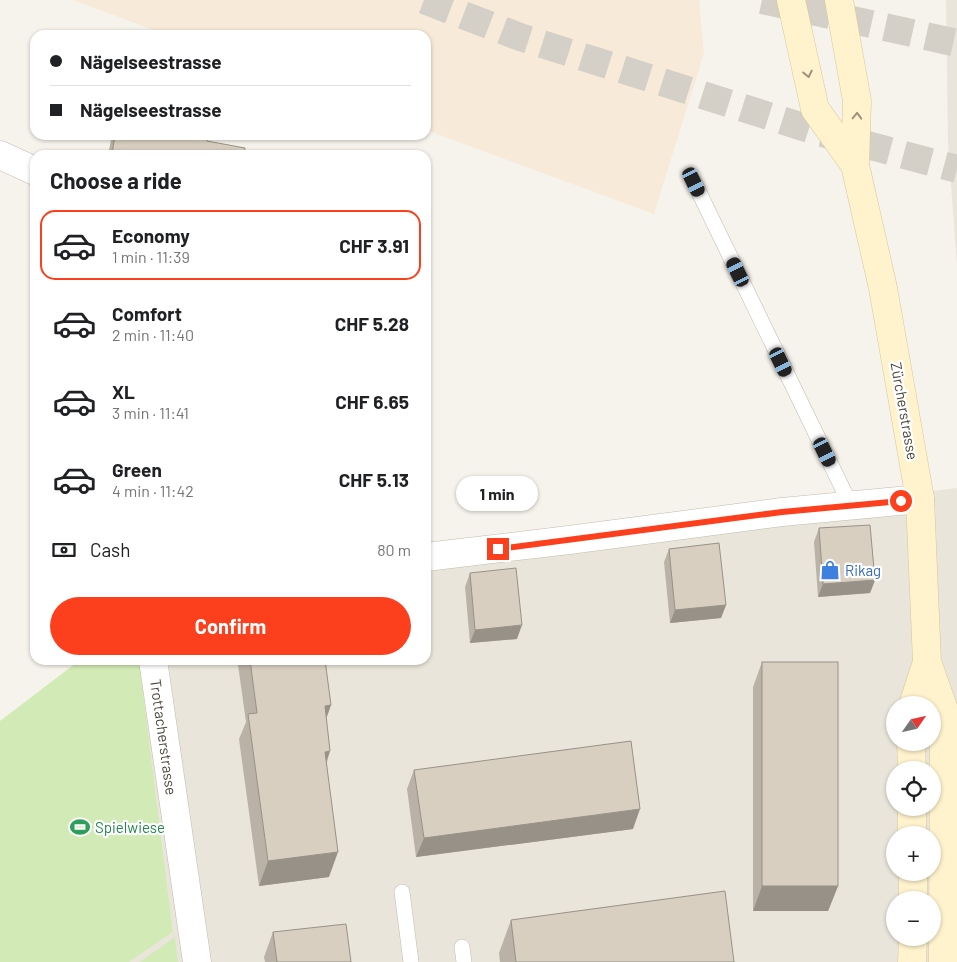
<!DOCTYPE html>
<meta charset="utf-8">
<style>
:root{--surface:#fff;--page:#f2f2f2;--text:#202124;--muted:#757577;--line:#e0e0e0;--accent:#fc3f1d}
body{margin:0;font-family:Barlow,sans-serif;background:var(--page);color:var(--text);height:100vh;display:flex;flex-direction:column;font-size:19px;white-space:nowrap}
*{box-sizing:border-box;margin:0}
p{font-size:16px;color:var(--muted)}
.icon{flex:none;width:28px;height:28px;fill:none;stroke:currentColor;stroke-width:2;stroke-linecap:round;stroke-linejoin:round}
.map{position:relative;flex:1;overflow:hidden}
.side{position:absolute;left:30px;top:150px;width:401px;height:515px;display:flex;flex-direction:column;background:var(--surface);border-radius:15px;box-shadow:0 1px 4px #0004}
.side>*{flex:none}
.hud{position:absolute;left:30px;top:30px;width:401px;height:110px;border-radius:15px;box-shadow:0 1px 4px #0004;display:grid;align-content:center;height:110px;padding:0 20px;background:var(--surface)}
.needle{width:32px;rotate:56deg}
.tools{position:absolute;left:886px;top:696px;display:grid;gap:10px}
.tools a{display:grid;place-items:center;width:55px;height:55px;border-radius:50%;background:var(--surface);box-shadow:0 1px 4px #0004;font-size:25px}
.end{position:absolute;width:22px;height:22px;margin:-11px;border:6px solid #fc3f1d;background:#fff;box-shadow:0 0 0 2px #fff}
.from{border-radius:50%}
.bubble{position:absolute;height:35px;border-radius:18px;background:var(--surface);box-shadow:0 1px 4px #0004;font-size:16px;font-weight:700;line-height:35px;text-align:center}
.car{position:absolute;width:15px;height:30px;margin:-15px -8px;border-radius:6px;box-shadow:0 0 4px 1px #0007;background:linear-gradient(#222 24%,#8ab4d8 0 40%,#222 0 76%,#8ab4d8 0 86%,#222 0)}
.hud b{display:flex;align-items:center;gap:18px;height:48px;font-size:19px}
.hud b+b{border-top:1px solid var(--line)}
.hud i{width:12px;height:12px;background:var(--text)}
ul{padding:0;list-style:none}
li{display:flex;align-items:center;gap:15px;height:70px;margin:0 10px 8px;padding:0 10px;border:2px solid transparent;border-radius:15px}
li div{flex:1}
li b{display:block;font-size:19px}
li em{font-style:normal;font-weight:700}
li.active{border-color:var(--accent)}
li>.icon{width:45px;height:45px;stroke-width:1.5}
h2{padding:0 20px;font-size:22px;line-height:60px}
.pay{display:flex;align-items:center;gap:12px;height:55px;padding:0 20px;font-size:19px}
.pay p{margin-inline-start:auto}
.cta{display:flex;gap:10px;margin-top:auto;padding:10px 20px}
.cta a{flex:1;height:58px;border-radius:30px;background:var(--accent);color:#fff;font-size:20px;font-weight:700;line-height:58px;text-align:center}
.map>svg:first-child{display:block}
.residential{fill:#eae5da;fill-rule:evenodd}
.commercial{fill:#f7ead8}
.park{fill:#d2eab5}
.lines{fill:none;stroke-linecap:round;stroke-linejoin:round}
.motorway-tunnel{stroke:#d4d0c8;stroke-width:28;stroke-dasharray:28 14;stroke-linecap:butt}
.service-casing{stroke:#c2bbae;stroke-width:16}
.minor-casing{stroke:#c2bbae;stroke-width:29}
.secondary-casing{stroke:#d6c79b;stroke-width:29}
.service{stroke:#fff;stroke-width:15}
.minor{stroke:#fff;stroke-width:28}
.secondary{stroke:#fff3cd;stroke-width:28}
.wall{fill:#bab2a6}
.shaded-wall{fill:#979187}
.building{fill:#d8cfc1;stroke:#979187}
.oneway{stroke:#9c937c}
.route{stroke:#fc3f1d;stroke-width:6}
.labels{text-anchor:middle;dominant-baseline:central;stroke-width:4.5;stroke-linejoin:round;paint-order:stroke}
.street-label{font-size:15px;fill:#4b4439;stroke:#fff}
.shop-label{font-size:15px;fill:#366cbe;stroke:#fff;text-anchor:start}
.leisure-label{font-size:15px;fill:#27864d;stroke:#fff;text-anchor:start}
</style>
<div class="map">
<svg width="957" height="962" viewBox="0 0 957 962">
<rect width="100%" height="100%" fill="#f6f3ec"/>
<g class="residential">
<path d="M 946,0 L 957,0 L 957,266 L 948,143 Z"/>
<path d="M 957,488 L 957,962 L 129,962 L 173,932 L 139,660 L 426,660 L 426,552 ZM 895,705 L 932,705 L 932,742 L 895,742 ZM 895,770 L 932,770 L 932,808 L 895,808 ZM 895,835 L 932,835 L 932,872 L 895,872 ZM 895,900 L 932,900 L 932,938 L 895,938 Z"/>
</g>
<path class="commercial" d="M 73,0 L 699,0 L 704,53 L 654,214 L 426,130 L 426,35 L 167,35 Z"/>
<g class="park">
<path d="M 80,660 L 139,660 L 173,932 L 129,962 L 0,962 L 0,721 Z"/>
<path d="M 175,937 L 178,962 L 140,962 Z"/>
</g>
<g class="lines">
<g class="motorway-tunnel">
<path d="M 424,0 L 520,37 L 822,133 L 957,169"/>
<path d="M 762,0 L 957,43"/>
</g>
<defs>
<g id="service">
<path d="M 694,182 L 851,506"/>
<path d="M 402,892 L 411,962"/>
<path d="M 462,947 L 464,962"/>
</g>
<g id="minor">
<path d="M 0,155 L 35,171"/>
<path d="M 426,557 L 569,540 L 782,512 L 920,499"/>
<path d="M 153,660 L 197,962"/>
</g>
<g id="secondary">
<path d="M 791,0 L 815,109 L 855,165"/>
<path d="M 839,0 L 857,101 L 855,165 L 883,288 L 920,499 L 927,662 L 944,710 L 943,962"/>
<path d="M 913,705 L 927,662"/>
<path d="M 911,742 L 912,770"/>
<path d="M 912,808 L 912,835"/>
<path d="M 913,872 L 913,900"/>
<path d="M 912,962 L 913,938"/>
</g>
</defs>
<use href="#service" class="service-casing"/>
<use href="#minor" class="minor-casing"/>
<use href="#secondary" class="secondary-casing"/>
<use href="#service" class="service"/>
<use href="#minor" class="minor"/>
<use href="#secondary" class="secondary"/>
</g>
<g class="wall">
<path d="M 112,135 L 208,135 L 207,141 L 244,155 L 108,155 Z"/>
<path d="M 819,528 L 875,580 L 870,593 L 818,597 L 814,542 Z"/>
<path d="M 669,549 L 726,605 L 721,618 L 670,623 L 664,562 Z"/>
<path d="M 470,573 L 517,639 L 470,643 L 465,587 Z"/>
<path d="M 240,660 L 325,660 L 331,705 L 326,719 L 330,751 L 327,762 L 329,877 L 259,886 L 239,739 L 246,722 L 238,665 Z"/>
<path d="M 762,662 L 838,886 L 828,911 L 753,911 L 753,687 Z"/>
<path d="M 414,770 L 633,829 L 416,857 L 407,789 Z"/>
<path d="M 511,920 L 734,962 L 500,962 L 499,953 Z"/>
<path d="M 273,932 L 351,962 L 265,962 L 264,957 Z"/>
</g>
<g class="shaded-wall">
<path d="M 875,580 L 870,593 L 818,597 L 823,584 Z"/>
<path d="M 726,605 L 721,618 L 670,623 L 675,610 Z"/>
<path d="M 522,625 L 517,639 L 470,643 L 475,630 Z"/>
<path d="M 331,705 L 322,730 L 325,706 Z"/>
<path d="M 330,751 L 321,776 L 325,752 Z"/>
<path d="M 640,809 L 633,829 L 416,857 L 424,838 Z"/>
<path d="M 338,852 L 329,877 L 259,886 L 268,861 Z"/>
<path d="M 762,886 L 838,886 L 828,911 L 753,911 Z"/>
</g>
<g class="building">
<path d="M 115,135 L 208,135 L 207,141 L 245,148 L 244,155 L 115,155 L 112,154 Z"/>
<path d="M 870,525 L 875,580 L 823,584 L 819,528 Z"/>
<path d="M 719,543 L 726,605 L 675,610 L 669,549 Z"/>
<path d="M 516,568 L 522,625 L 475,630 L 470,573 Z"/>
<path d="M 250,660 L 325,660 L 331,705 L 325,706 L 330,751 L 325,752 L 338,852 L 268,861 L 248,714 L 257,713 Z"/>
<rect x="762" y="662" width="76" height="224"/>
<path d="M 631,741 L 640,809 L 424,838 L 414,770 Z"/>
<path d="M 725,891 L 734,962 L 516,962 L 511,920 Z"/>
<path d="M 346,924 L 351,962 L 277,962 L 273,932 Z"/>
</g>
<defs><path id="oneway-chevron" d="M-2-3.5L2.5 0L-2 3.5" fill="none" stroke-width="1.6" stroke-linecap="round" stroke-linejoin="round" transform="scale(1.25)"/></defs>
<g class="oneway">
<use href="#oneway-chevron" transform="translate(808 74) rotate(78)"/>
<use href="#oneway-chevron" transform="translate(857 116) rotate(-88)"/>
</g>
<g class="lines">
<path class="route" d="M 498,549 L 782,512 L 901,501"/>
</g>
<defs>
<symbol id="shop-bare" viewBox="-9 -9 18 18"><path d="M-5-2.5h2.3a2.7 3.5 0 0 1 5.4 0H5L5.5 6h-11ZM-1.5-2.5h3a1.5 2.3 0 0 0-3 0Z" fill="#3f7fe0" stroke="#fff" stroke-width="2.5" paint-order="stroke"/></symbol>
<symbol id="stadium-bare" viewBox="-9 -9 18 18"><path d="M0-5a6.5 5 0 1 0 0 10a6.5 5 0 1 0 0-10ZM-3.5-1.8h7v3.6h-7Z" fill="#2e9e5b" stroke="#fff" stroke-width="2.5" paint-order="stroke"/></symbol>
</defs>
<g fill-rule="evenodd">
<use href="#shop-bare" x="816" y="556" width="28" height="28"/>
<use href="#stadium-bare" x="66" y="813" width="28" height="28"/>
</g>
<g class="labels">
<g class="street-label">
<text transform="translate(905 411) rotate(80)">Zürcherstrasse</text>
<text transform="translate(164 737) rotate(82)">Trottacherstrasse</text>
</g>
<g class="shop-label">
<text x="845" y="570">Rikag</text>
</g>
<g class="leisure-label">
<text x="95" y="827">Spielwiese</text>
</g>
</g>
</svg>
<div class="tools">
<a><svg class="needle" viewBox="-14 -14 28 28"><path d="M0-13l5 13h-10z" fill="#e53935"/><path d="M0 13l5-13h-10z" fill="#757577"/></svg></a>
<a><svg class="icon" aria-label="locate" viewBox="0 0 24 24"><circle cx="12" cy="12" r="6"/><path d="M12 2v4M12 18v4M2 12h4M18 12h4"/></svg></a>
<a>+</a>
<a>−</a>
</div>
<i class="end from" style="left:901px;top:501px"></i>
<i class="end" style="left:498px;top:549px"></i>
<div class="bubble" style="left:456px;top:476px;width:82px">1 min</div>
<i class="car" style="left:694px;top:182px;rotate:154deg"></i>
<i class="car" style="left:738px;top:272px;rotate:334deg"></i>
<i class="car" style="left:781px;top:362px;rotate:154deg"></i>
<i class="car" style="left:825px;top:452px;rotate:154deg"></i>
<div class="hud">
<b><i class="from"></i>Nägelseestrasse</b>
<b><i></i>Nägelseestrasse</b>
</div>
<section class="side">
<h2>Choose a ride</h2>
<ul>
<li class="active"><svg class="icon" aria-label="car" viewBox="0 0 24 24"><path d="M5 17H2v-5l4-1 3-4h7l3 4 3 1v5h-3M9 17h6M6 11h13"/><circle cx="7" cy="17" r="2"/><circle cx="17" cy="17" r="2"/></svg><div><b>Economy</b><p>1 min · 11:39</p></div><em>CHF 3.91</em></li>
<li><svg class="icon" aria-label="car" viewBox="0 0 24 24"><path d="M5 17H2v-5l4-1 3-4h7l3 4 3 1v5h-3M9 17h6M6 11h13"/><circle cx="7" cy="17" r="2"/><circle cx="17" cy="17" r="2"/></svg><div><b>Comfort</b><p>2 min · 11:40</p></div><em>CHF 5.28</em></li>
<li><svg class="icon" aria-label="car" viewBox="0 0 24 24"><path d="M5 17H2v-5l4-1 3-4h7l3 4 3 1v5h-3M9 17h6M6 11h13"/><circle cx="7" cy="17" r="2"/><circle cx="17" cy="17" r="2"/></svg><div><b>XL</b><p>3 min · 11:41</p></div><em>CHF 6.65</em></li>
<li><svg class="icon" aria-label="car" viewBox="0 0 24 24"><path d="M5 17H2v-5l4-1 3-4h7l3 4 3 1v5h-3M9 17h6M6 11h13"/><circle cx="7" cy="17" r="2"/><circle cx="17" cy="17" r="2"/></svg><div><b>Green</b><p>4 min · 11:42</p></div><em>CHF 5.13</em></li>
</ul>
<div class="pay"><svg class="icon" aria-label="cash" viewBox="0 0 24 24"><path d="M3 7h18v10H3z"/><circle cx="12" cy="12" r="2"/></svg>Cash<p>80 m</p></div>
<div class="cta"><a>Confirm</a></div>
</section>
</div>
